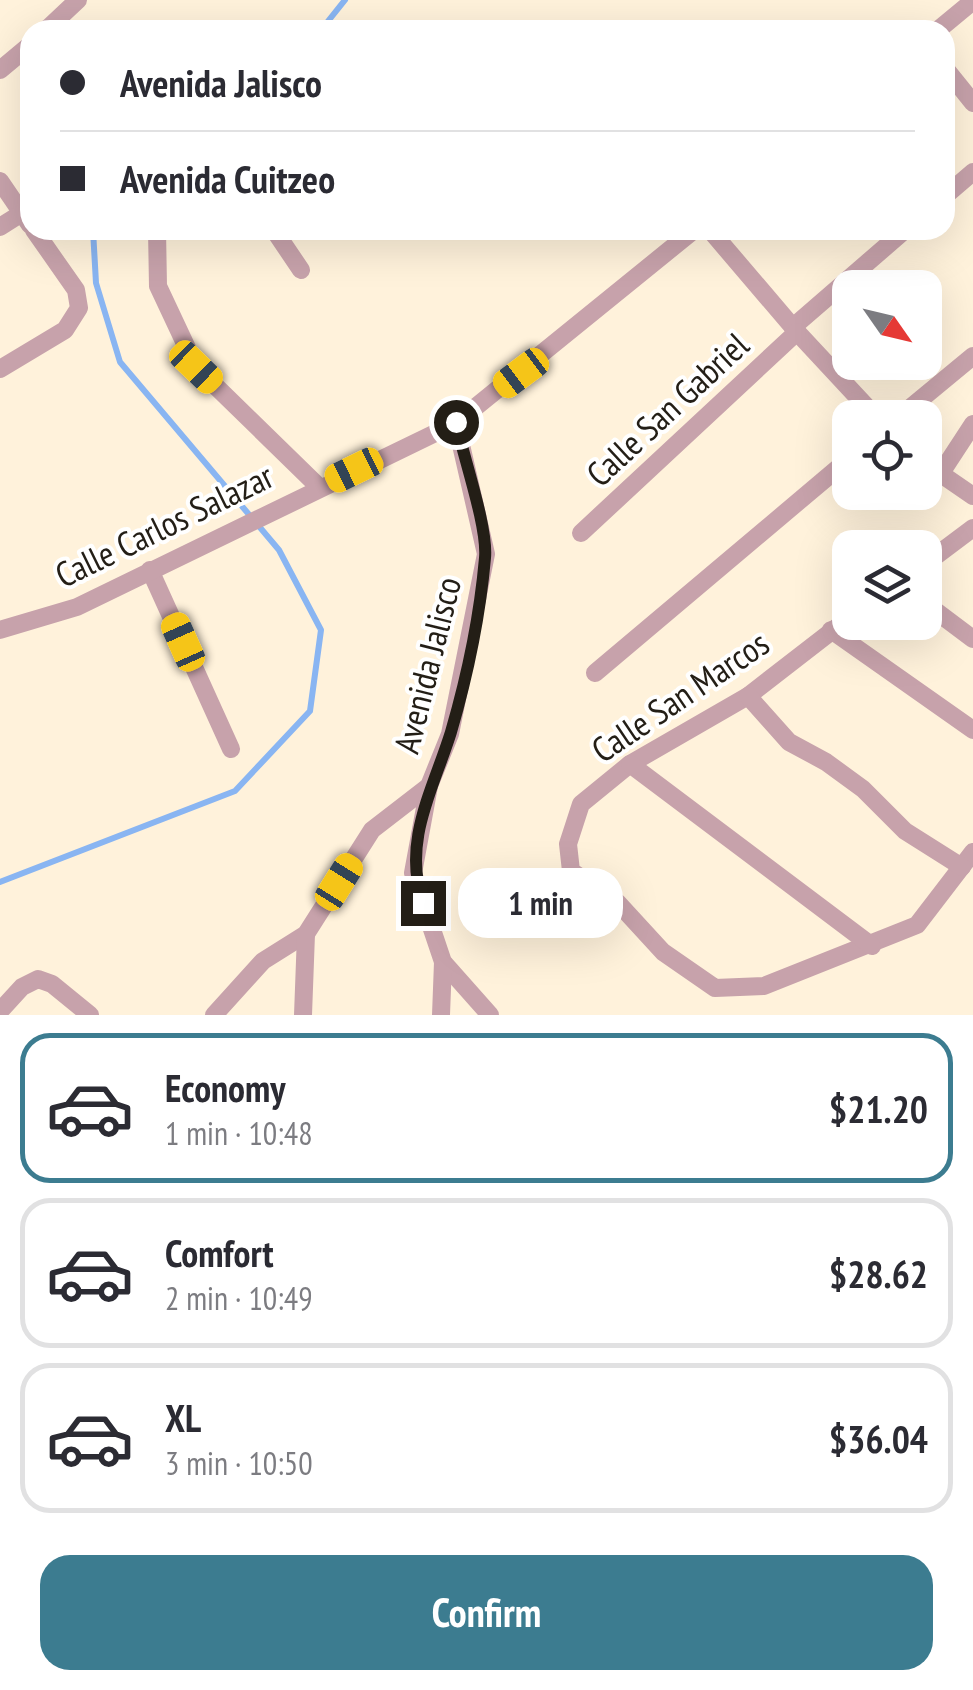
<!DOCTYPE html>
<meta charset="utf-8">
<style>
:root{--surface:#fff;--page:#f2f2f3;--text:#2b2b33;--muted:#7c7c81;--line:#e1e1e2;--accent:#3c7c90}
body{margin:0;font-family:"PT Sans Narrow",sans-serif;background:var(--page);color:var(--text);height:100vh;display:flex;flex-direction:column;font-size:38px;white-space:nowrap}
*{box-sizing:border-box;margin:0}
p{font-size:32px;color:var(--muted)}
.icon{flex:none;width:55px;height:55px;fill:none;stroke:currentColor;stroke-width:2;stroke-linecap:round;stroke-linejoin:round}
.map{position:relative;height:1015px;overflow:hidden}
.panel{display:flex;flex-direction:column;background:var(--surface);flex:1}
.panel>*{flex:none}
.banner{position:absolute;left:20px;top:20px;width:935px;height:220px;border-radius:30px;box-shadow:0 10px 40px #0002;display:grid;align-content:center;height:220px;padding:0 40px;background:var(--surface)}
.needle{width:65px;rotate:124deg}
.tools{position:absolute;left:832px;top:270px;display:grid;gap:20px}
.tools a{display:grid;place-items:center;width:110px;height:110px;border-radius:20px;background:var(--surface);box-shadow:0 10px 40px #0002;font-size:50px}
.end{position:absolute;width:45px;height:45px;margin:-22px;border:12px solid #231e16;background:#fff;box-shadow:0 0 0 5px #fff}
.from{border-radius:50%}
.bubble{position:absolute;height:70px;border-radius:30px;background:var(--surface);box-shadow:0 10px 40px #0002;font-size:32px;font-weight:700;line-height:70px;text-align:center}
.car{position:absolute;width:30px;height:60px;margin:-30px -15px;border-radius:12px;box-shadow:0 0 8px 2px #0007;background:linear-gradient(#f5c518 24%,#345 0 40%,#f5c518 0 76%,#345 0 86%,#f5c518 0)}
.banner b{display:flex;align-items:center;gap:35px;height:95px;font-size:38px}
.banner b+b{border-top:2px solid var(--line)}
.banner i{width:25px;height:25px;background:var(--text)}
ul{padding:18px 0 0;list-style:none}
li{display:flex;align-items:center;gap:30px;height:150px;margin:0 20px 15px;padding:0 20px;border:5px solid var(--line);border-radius:30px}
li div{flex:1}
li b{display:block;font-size:38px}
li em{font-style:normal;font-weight:700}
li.active{border-color:var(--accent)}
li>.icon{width:90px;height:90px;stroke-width:1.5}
.button{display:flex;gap:20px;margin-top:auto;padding:20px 40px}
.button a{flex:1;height:115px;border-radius:30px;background:var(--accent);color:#fff;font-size:40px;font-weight:700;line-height:115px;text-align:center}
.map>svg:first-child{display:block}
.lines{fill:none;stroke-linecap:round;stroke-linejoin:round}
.stream{stroke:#89b5f2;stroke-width:6}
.street{stroke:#c7a2ab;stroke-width:18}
.route{stroke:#231e16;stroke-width:12}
.labels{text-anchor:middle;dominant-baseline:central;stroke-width:8;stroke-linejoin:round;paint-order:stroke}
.street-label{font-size:35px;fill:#231e16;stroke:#fff}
</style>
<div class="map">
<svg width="973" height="1015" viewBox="0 0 973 1015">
<rect width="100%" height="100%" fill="#fff2db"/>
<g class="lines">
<g class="stream">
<path d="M 321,30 L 345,0"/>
<path d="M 0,882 L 235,791 L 310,711 L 321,630 L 279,550 L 120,362 L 96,283 L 93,230"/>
</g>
<g class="street">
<path d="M 46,30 L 78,0"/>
<path d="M 938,30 L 973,1"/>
<path d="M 945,68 L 973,103"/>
<path d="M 0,70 L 30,45"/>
<path d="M 0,181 L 30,225"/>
<path d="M 945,196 L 973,172"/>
<path d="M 0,227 L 22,213"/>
<path d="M 157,230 L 158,286 L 196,367 L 319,487"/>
<path d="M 274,230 L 301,270"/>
<path d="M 710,230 L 797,332 L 877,418"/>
<path d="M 793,327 L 905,230"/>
<path d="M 0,369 L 65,330 L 79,308 L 76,290 L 34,230"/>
<path d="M 898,418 L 973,356"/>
<path d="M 925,463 L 973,496"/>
<path d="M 939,476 L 973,424"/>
<path d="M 581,533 L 797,332"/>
<path d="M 925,564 L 973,528"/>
<path d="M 150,570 L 231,749"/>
<path d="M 925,603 L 973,639"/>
<path d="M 850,617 L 748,696 L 630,764 L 581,804 L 568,844 L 571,871 L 618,903 L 663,952 L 715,988 L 764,986 L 917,925 L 973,852"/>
<path d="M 0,630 L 77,607 L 456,423 L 694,230"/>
<path d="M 831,630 L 973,730"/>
<path d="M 595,673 L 850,458"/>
<path d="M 748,696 L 789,742 L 826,762 L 863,789 L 905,831 L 962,867"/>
<path d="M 630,764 L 872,946"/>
<path d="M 429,786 L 413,873 L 443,962 L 490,1015"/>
<path d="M 0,1011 L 22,987 L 38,979 L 52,984 L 90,1015"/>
<path d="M 214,1015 L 263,961 L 306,934 L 372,830 L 429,786 L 450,734 L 486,554 L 456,423"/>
<path d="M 303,1015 L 306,934"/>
<path d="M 441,1015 L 443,962"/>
</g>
</g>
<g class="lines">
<path class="route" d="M 423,903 C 402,841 433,790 451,732 C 467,677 480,615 485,558 C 488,527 463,456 456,422"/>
</g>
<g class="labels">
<g class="street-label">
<text transform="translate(667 409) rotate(-43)">Calle San Gabriel</text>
<text transform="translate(164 525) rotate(-26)">Calle Carlos Salazar</text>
<text transform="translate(427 665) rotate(-76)">Avenida Jalisco</text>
<text transform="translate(680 696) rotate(-34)">Calle San Marcos</text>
</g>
</g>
</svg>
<div class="tools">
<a><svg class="needle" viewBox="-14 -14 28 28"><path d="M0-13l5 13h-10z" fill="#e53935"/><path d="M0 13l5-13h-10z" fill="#7c7c81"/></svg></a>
<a><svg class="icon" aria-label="locate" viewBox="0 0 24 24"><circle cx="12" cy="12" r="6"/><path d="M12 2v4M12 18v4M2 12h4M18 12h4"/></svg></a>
<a><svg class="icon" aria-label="layers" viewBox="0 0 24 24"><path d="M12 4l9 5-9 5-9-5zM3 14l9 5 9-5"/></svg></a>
</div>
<i class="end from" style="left:456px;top:422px"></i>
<i class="end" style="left:423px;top:903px"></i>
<div class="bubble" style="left:458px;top:868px;width:165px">1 min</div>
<i class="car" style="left:196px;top:367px;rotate:134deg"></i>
<i class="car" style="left:521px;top:373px;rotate:233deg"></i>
<i class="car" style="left:354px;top:470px;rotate:244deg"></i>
<i class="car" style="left:183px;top:642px;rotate:336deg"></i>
<i class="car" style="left:339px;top:882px;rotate:32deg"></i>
<div class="banner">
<b><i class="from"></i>Avenida Jalisco</b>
<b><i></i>Avenida Cuitzeo</b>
</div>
</div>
<section class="panel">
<ul>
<li class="active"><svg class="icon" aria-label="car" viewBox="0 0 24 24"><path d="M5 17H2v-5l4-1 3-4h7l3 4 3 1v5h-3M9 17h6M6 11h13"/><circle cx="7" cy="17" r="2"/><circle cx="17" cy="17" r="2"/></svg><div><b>Economy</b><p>1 min · 10:48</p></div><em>$21.20</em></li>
<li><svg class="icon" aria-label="car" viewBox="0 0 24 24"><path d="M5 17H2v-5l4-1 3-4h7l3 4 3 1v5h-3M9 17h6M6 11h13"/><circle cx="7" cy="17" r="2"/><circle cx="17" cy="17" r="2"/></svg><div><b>Comfort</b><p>2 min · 10:49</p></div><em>$28.62</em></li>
<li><svg class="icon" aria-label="car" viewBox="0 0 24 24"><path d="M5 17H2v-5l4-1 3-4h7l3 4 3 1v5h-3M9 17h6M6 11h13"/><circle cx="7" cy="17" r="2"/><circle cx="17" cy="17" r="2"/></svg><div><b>XL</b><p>3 min · 10:50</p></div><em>$36.04</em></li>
</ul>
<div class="button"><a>Confirm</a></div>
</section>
